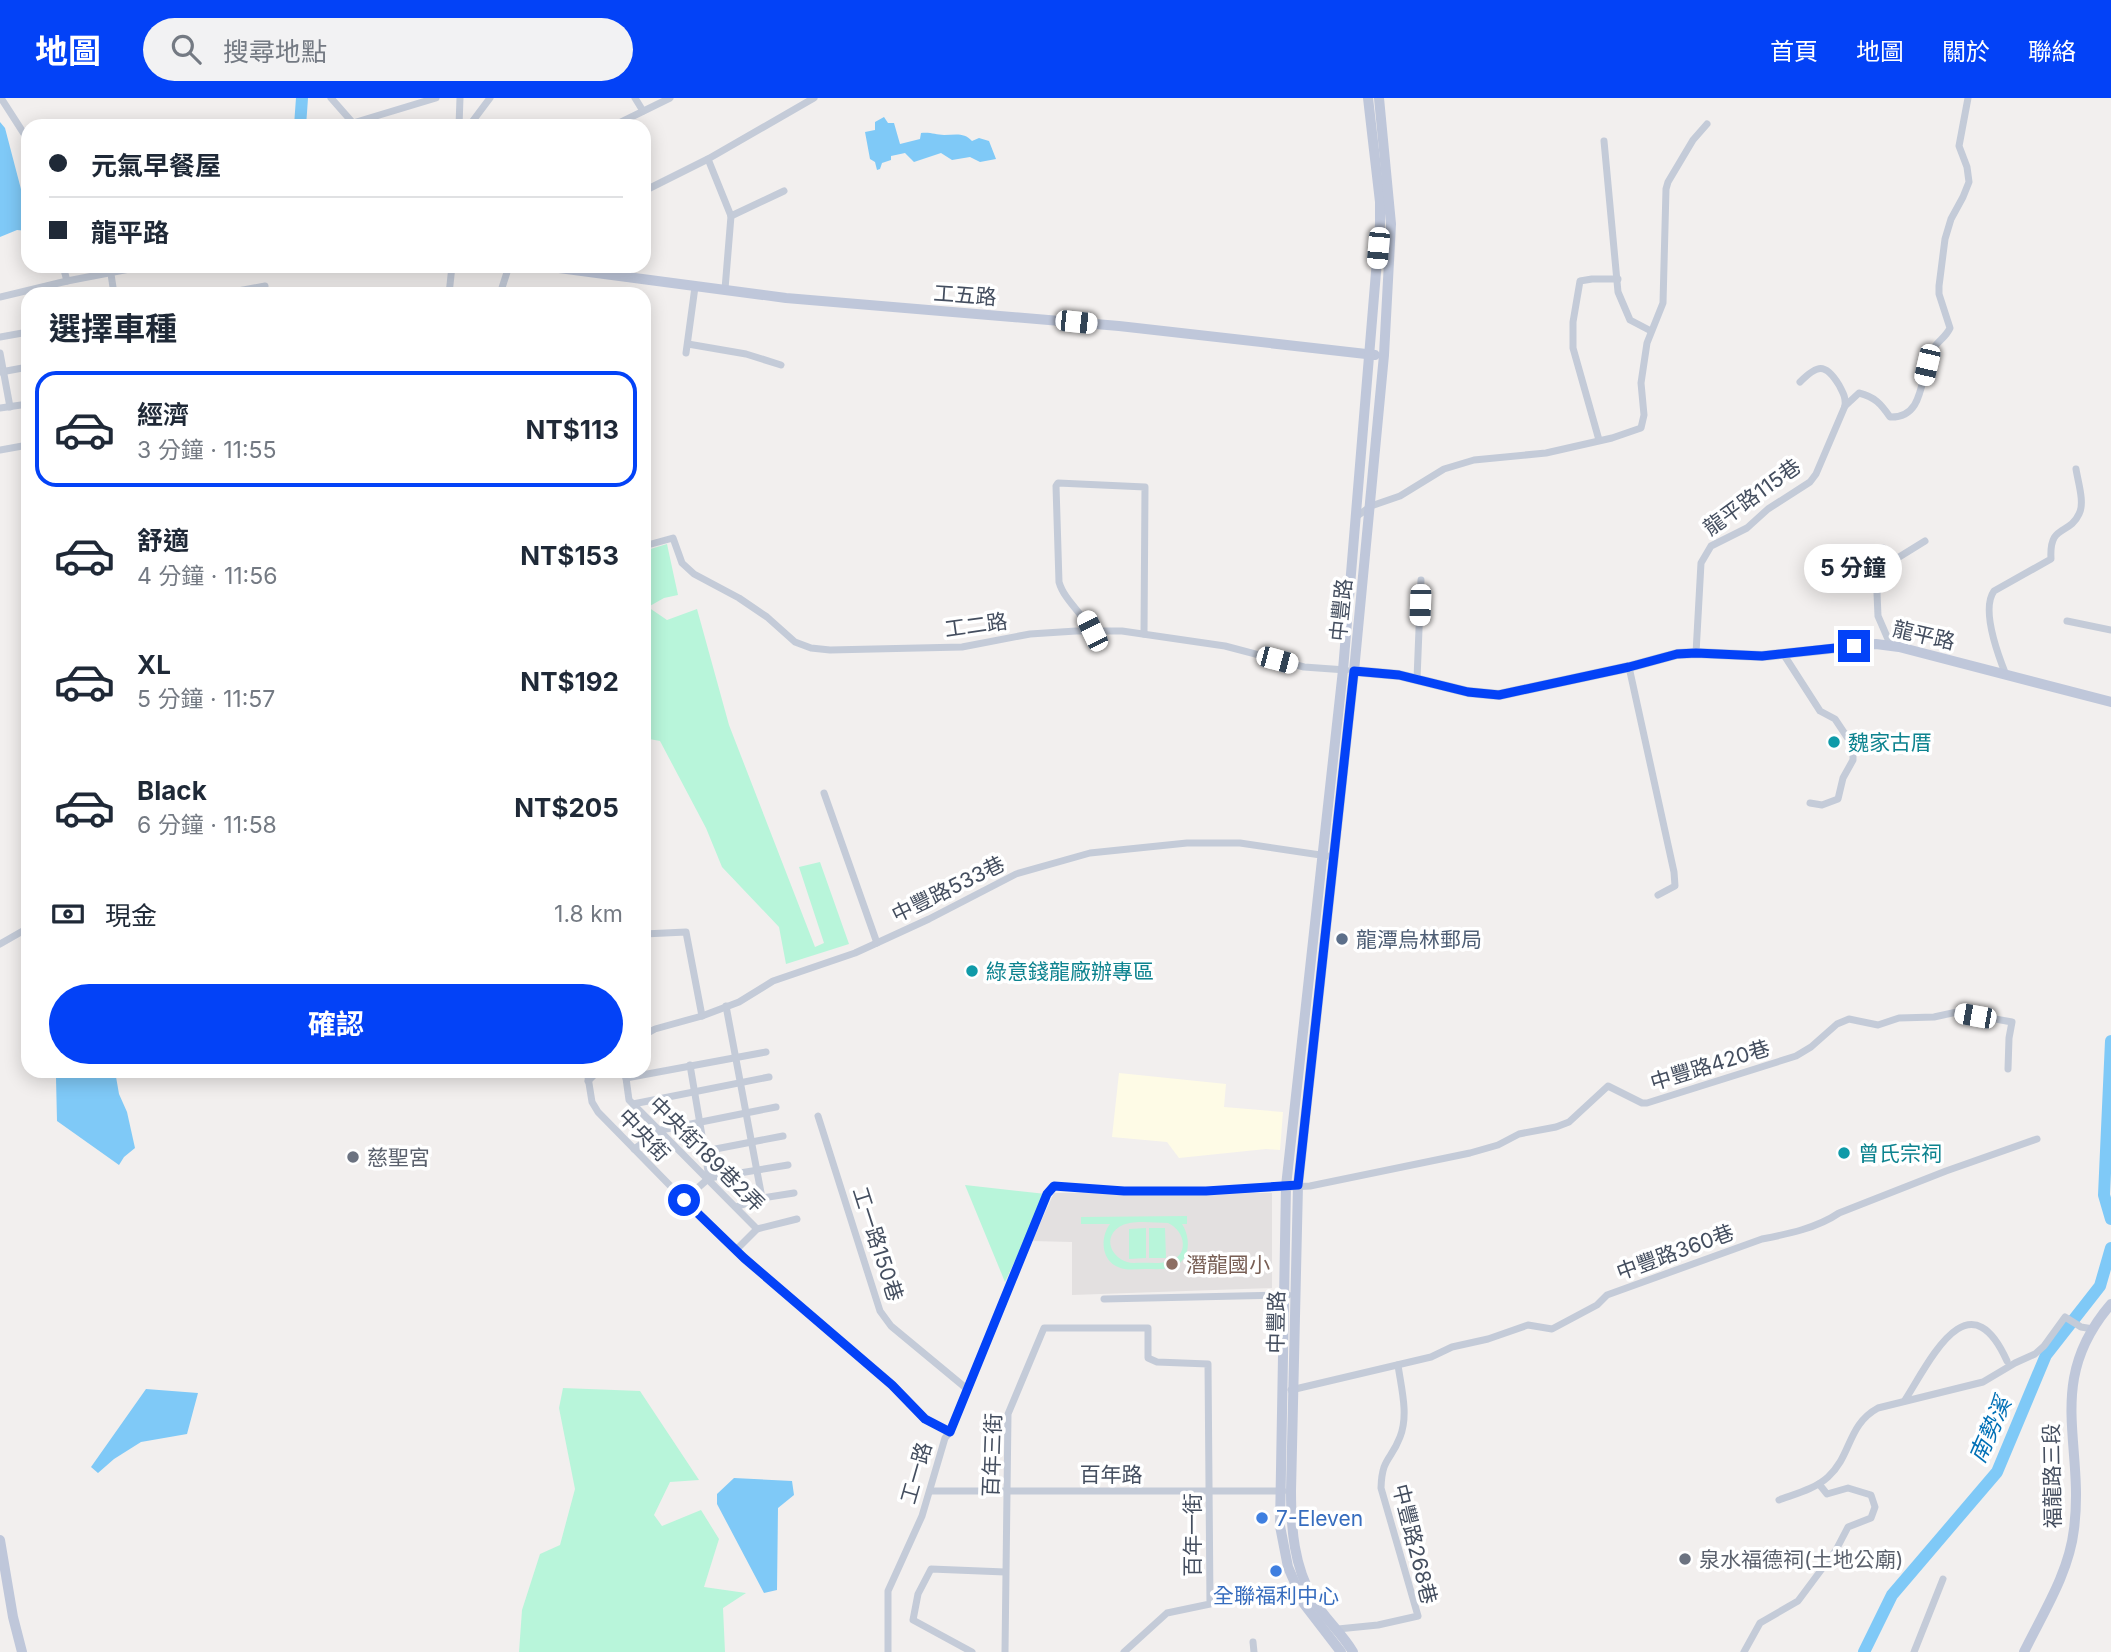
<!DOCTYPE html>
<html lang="zh-TW">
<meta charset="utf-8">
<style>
:root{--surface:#fff;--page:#f2f2f3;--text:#1f2937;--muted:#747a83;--line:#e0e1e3;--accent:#0342f7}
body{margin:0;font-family:Inter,"Noto Sans TC",sans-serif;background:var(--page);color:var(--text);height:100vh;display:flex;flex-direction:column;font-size:26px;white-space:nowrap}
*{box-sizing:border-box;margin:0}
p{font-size:23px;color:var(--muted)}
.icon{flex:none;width:38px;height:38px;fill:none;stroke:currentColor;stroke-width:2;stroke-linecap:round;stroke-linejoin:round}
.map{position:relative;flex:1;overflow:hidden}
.panel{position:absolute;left:21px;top:189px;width:630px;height:791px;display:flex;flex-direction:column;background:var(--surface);border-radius:21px;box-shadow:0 4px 18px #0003}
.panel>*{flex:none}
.banner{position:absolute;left:21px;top:21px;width:630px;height:154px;border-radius:21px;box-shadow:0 4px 18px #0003;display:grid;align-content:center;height:154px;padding:0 28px;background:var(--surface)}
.end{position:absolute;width:32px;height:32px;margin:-16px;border:9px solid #0342f7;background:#fff;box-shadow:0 0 0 4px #fff}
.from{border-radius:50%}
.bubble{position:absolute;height:49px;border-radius:24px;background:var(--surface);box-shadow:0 4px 18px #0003;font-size:23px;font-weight:700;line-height:49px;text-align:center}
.car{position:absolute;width:21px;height:42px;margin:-21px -10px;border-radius:9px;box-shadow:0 0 5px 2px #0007;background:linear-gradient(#fff 24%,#345 0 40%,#fff 0 76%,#345 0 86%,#fff 0)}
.banner b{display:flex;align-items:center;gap:24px;height:66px;font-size:26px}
.banner b+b{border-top:2px solid var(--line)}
.banner i{width:18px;height:18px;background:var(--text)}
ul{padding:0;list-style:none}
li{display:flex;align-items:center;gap:21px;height:116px;margin:0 14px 10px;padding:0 14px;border:4px solid transparent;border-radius:21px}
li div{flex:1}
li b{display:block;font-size:26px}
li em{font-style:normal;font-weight:700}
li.selected{border-color:var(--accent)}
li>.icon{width:63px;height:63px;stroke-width:1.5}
h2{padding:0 28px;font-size:32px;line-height:84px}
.pay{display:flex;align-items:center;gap:18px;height:77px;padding:0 28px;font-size:26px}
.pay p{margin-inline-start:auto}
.cta{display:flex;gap:14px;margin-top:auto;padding:14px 28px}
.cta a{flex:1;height:80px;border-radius:42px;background:var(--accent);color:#fff;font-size:28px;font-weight:700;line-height:80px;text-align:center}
header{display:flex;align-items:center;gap:42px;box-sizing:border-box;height:98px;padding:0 35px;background:var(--accent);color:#fff}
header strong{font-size:33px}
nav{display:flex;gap:38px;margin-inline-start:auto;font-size:24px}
.search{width:490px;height:63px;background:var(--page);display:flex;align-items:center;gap:18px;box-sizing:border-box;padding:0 24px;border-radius:38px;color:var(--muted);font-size:26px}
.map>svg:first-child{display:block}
.commercial{fill:#fefbe6}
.education{fill:#e3e0e0}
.green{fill:#b8f5da;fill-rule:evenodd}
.water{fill:#7fc9f7}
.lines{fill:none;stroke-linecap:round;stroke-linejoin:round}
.river{stroke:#7fc9f7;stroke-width:12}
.street{stroke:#c4cbd8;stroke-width:7}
.secondary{stroke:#bfc7da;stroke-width:10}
.route{stroke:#0342f7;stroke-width:9}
.culture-dot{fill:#0f9aa8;stroke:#fff;stroke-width:2.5}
.service-dot{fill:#5c6f8a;stroke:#fff;stroke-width:2.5}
.worship-dot{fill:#6b7280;stroke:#fff;stroke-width:2.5}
.education-dot{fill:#8d6e63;stroke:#fff;stroke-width:2.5}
.shop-dot{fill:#3f7fe0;stroke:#fff;stroke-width:2.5}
.labels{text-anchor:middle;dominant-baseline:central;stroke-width:7;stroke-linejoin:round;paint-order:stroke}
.street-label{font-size:21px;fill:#444e5f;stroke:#fff}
.culture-label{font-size:21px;fill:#0d838f;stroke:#fff;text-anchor:start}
.service-label{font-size:21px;fill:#4e5e75;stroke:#fff;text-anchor:start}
.worship-label{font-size:21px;fill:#5b616d;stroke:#fff;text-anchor:start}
.education-label{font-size:21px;fill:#785e54;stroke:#fff;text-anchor:start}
.shop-label{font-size:21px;fill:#366cbe;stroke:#fff;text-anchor:start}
.water-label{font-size:23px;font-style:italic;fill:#0070b6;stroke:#fff}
</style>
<header>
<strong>地圖</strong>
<div class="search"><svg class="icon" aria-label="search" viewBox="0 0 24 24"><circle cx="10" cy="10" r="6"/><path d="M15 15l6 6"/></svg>搜尋地點</div>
<nav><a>首頁</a><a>地圖</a><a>關於</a><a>聯絡</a></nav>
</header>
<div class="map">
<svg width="2111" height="1554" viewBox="0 0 2111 1554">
<rect width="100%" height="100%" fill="#f2efee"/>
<path class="commercial" d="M 1119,975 L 1226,986 L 1224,1009 L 1283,1014 L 1280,1052 L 1266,1051 L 1179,1060 L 1167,1044 L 1112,1039 Z"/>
<path class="education" d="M 1054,1095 L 1272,1095 L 1272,1190 L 1072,1197 L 1072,1144 L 1032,1143 Z"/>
<g class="green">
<path d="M 667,446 L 678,497 L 664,500 L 648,509 L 667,522 L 697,511 L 729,627 L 815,849 L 824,845 L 799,769 L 820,764 L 849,846 L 786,866 L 779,829 L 722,769 L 706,730 L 660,643 L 644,640 L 644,453 Z"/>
<path d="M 965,1087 L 1046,1096 L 1005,1184 Z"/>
<path d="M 1187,1118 L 1187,1126 L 1182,1126 C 1191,1140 1191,1162 1173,1169 C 1165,1172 1154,1171 1145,1171 C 1136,1171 1126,1173 1118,1169 C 1101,1162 1100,1139 1110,1126 L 1081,1126 L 1081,1119 ZM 1168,1125 C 1186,1133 1190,1159 1167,1164 C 1157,1166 1145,1164 1134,1165 C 1115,1165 1100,1142 1119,1129 C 1131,1121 1154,1125 1168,1125 Z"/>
<path d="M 1146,1130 L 1146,1160 L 1129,1161 L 1129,1131 Z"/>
<path d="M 1149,1130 L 1165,1130 L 1166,1160 L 1149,1160 Z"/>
<path d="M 563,1290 L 640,1293 L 699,1382 L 670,1384 L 654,1417 L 662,1428 L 701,1412 L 719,1441 L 704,1489 L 746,1495 L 723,1510 L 725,1554 L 519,1554 L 522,1512 L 540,1456 L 560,1447 L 575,1391 L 559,1310 Z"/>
</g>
<g class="water">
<path d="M 884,19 L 888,25 L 894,25 L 900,46 L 920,41 L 921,35 C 931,34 936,37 944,37 C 955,37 964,34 972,43 L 979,40 L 989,43 L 996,61 L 980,64 L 970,59 L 952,62 L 941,55 L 914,64 L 905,55 L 891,58 L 891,62 L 882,65 L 880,71 L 877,72 L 875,64 L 870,61 L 865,34 L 875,32 L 875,24 Z"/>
<path d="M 0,24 L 5,30 L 28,118 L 28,133 L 17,132 L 0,139 Z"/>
<path d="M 61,973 L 115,973 L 119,996 L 127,1014 L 135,1050 L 124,1059 L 119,1067 L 57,1023 L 56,980 Z"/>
<path d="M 146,1291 L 198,1295 L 187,1336 L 141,1344 L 114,1361 L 98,1375 L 91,1369 Z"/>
<path d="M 734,1380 L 792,1383 L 794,1397 L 778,1410 L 777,1492 L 764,1495 L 717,1406 L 717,1396 Z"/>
</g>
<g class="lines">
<g class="river">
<path d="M 300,28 L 302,0"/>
<path d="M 2111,943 L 2104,1097 L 2111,1121"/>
<path d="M 1864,1554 L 1892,1497 L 1997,1374 L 2046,1257 L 2100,1188 L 2111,1150"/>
</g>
<g class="street">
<path d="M 1,0 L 28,42"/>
<path d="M 331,0 L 353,25 L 436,0"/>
<path d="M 635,0 L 643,13"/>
<path d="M 459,28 L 460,0"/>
<path d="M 469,28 L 490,0"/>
<path d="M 613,28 L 670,0"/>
<path d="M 1604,43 L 1618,194 L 1630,222 L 1651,233"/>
<path d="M 708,61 L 731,118 L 725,191"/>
<path d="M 644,93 L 708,61 L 814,0"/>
<path d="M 731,118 L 784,93"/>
<path d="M 63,168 L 67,183"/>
<path d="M 111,176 L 114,196"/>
<path d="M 222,196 L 265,188"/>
<path d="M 449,196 L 452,168"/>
<path d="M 500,196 L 509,168"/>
<path d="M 0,199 L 67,183 L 145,168"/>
<path d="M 0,239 L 28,234"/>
<path d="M 688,246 L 746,256 L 781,267"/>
<path d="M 0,255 L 10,309"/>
<path d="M 686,255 L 695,189"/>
<path d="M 1,274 L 28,269"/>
<path d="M 1845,308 L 1859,295 C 1875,299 1881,306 1890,319 C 1927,320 1919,274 1933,251 C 1938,243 1946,239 1950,230 L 1939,196 L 1939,188 L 1945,141 L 1951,121 L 1963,99 L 1969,84 L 1967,69 L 1959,48 L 1968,0"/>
<path d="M 0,310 L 28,306"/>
<path d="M 1599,342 L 1573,250 L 1573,224 L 1580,183 L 1592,181 L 1618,181"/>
<path d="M 0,352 L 28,347"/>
<path d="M 1356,419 L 1371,408 L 1400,398 L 1444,371 L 1474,362 L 1546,355 L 1612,340 L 1641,330 L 1644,317 L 1641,285 L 1647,245 L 1663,205 L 1666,91 L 1668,84 L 1693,42 L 1707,26"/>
<path d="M 644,448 L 673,440 L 682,465 L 694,476 L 739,500 L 767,519 L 795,544 L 811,550 L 830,552 L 962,549 L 1030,536 L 1076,533 L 1122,533 L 1225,548 L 1304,569 L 1346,572"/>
<path d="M 1883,450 L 1882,479 L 1877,495 L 1878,518 L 1891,548"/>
<path d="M 1883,469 L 1925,443"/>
<path d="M 2067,523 L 2111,532"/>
<path d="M 1092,533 C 1083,516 1064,502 1059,484 L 1056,388 L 1058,385 L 1145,389 L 1144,536"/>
<path d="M 1696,555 L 1701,465 L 1711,448 L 1747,430 L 1768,411 L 1810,384 L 1816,376 L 1845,308 C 1846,299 1843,295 1839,287 C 1825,264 1817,267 1800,284"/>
<path d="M 1784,557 L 1820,613 L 1835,621 L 1853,648 L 1853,662 L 1843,680 L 1838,701 L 1822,707 L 1810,705"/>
<path d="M 1629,569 L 1674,774 L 1675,788 L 1658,797"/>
<path d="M 2006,577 C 1998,557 1981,511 1994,493 L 2051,461 C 2049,425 2069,438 2079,416 C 2085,405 2078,384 2076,371"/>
<path d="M 1417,581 L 1421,482"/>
<path d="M 824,695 L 877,845"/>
<path d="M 644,836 L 686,834 L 702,918"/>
<path d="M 0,846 L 28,830"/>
<path d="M 726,908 L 762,1100"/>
<path d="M 644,937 L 655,931 L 702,918 L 739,904 L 773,883 L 855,855 L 929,821 L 1016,776 L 1090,755 L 1187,745 L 1240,745 L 1334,759"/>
<path d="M 690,967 L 709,1079"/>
<path d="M 587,973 L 592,1004 L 598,1014 L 693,1111 L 745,1160 L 892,1287 L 924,1321 L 950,1334"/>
<path d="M 625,973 L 629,1002 L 757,1131"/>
<path d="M 521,975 L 527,973"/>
<path d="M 626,980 L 766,954"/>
<path d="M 588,983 L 598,973"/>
<path d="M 633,1006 L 769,979"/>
<path d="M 818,1018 L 880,1213 L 891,1228 L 967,1291"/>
<path d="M 634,1051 L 661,1032 L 776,1009"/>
<path d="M 705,1053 L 783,1038"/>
<path d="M 709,1080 L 788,1067"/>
<path d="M 684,1102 L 709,1080"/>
<path d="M 736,1109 L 762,1100 L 794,1095"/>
<path d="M 736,1152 L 757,1131 L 797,1121"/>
<path d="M 1104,1201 L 1288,1197"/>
<path d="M 1291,1292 L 1431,1259 L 1452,1249 L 1488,1241 L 1528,1227 L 1552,1231 L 1597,1207 L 1607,1197 L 1762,1141 C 1788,1136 1817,1130 1839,1115 L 1946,1073 L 2037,1041"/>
<path d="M 1905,1302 C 1931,1261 1969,1179 2007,1263"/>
<path d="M 930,1393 L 1283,1393"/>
<path d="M 1779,1402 C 1795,1396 1815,1391 1828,1379 C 1852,1357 1847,1327 1878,1310 L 1983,1284 L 2015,1265 L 2035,1256 L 2044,1248 L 2065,1219 L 2081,1229 L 2093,1231"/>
<path d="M 1338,1531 L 1378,1527 L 1418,1518 L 1381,1390 C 1382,1359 1391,1363 1400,1339 C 1409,1317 1401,1289 1398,1267"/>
<path d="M 1253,1544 L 1254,1554"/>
<path d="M 888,1554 L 888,1493 L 922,1418 L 945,1340 L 950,1334 L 1047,1096 L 1054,1088 L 1124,1093 L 1206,1093 L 1310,1088 L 1470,1055 L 1498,1047 L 1519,1036 L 1556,1029 L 1569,1024 L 1608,988 L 1642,1005 L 1647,1005 L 1796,958 L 1811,949 L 1837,926 L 1849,921 L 1878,927 L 1899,920 L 1934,919 L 1957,914 L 2012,924 L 2009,940 L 2008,971"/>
<path d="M 972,1554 L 913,1522 L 918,1496 L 931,1471 L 1005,1474"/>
<path d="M 1005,1554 L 1008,1316 L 1044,1230 L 1148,1230 L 1148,1260 L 1157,1264 L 1208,1266 L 1210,1506 L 1167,1515 L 1124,1554"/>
<path d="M 1744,1554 L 1760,1525 L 1798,1503 L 1836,1452 L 1848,1429 L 1871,1420 L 1875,1409 L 1871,1397 L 1848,1390 L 1827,1396 L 1819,1386"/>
<path d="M 1914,1554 L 1943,1481"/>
</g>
<g class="secondary">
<path d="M 544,168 L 786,200 L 1119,228 L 1375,257"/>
<path d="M 1354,573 L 1399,577 L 1468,594 L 1499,597 L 1629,569 L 1677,556 L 1696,555 L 1762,558 L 1876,546 L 1899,549 L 2111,604"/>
<path d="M 0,1442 L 13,1519 L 22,1554"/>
<path d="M 1341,1554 L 1304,1506 L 1288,1469 L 1280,1428 L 1286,1088 L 1343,572 L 1380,126 L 1380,104 L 1368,0"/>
<path d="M 1353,1554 C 1342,1535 1324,1520 1313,1501 C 1294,1468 1291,1431 1291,1393 L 1298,1087 L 1354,573 L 1384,257 L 1391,126 L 1379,0"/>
<path d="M 2024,1554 C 2043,1515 2069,1475 2074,1431 C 2085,1345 2044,1284 2111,1206"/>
</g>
</g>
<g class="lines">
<path class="route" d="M 684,1102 L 744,1160 L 892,1287 L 925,1321 L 950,1334 L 1047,1096 L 1054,1088 L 1124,1093 L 1206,1093 L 1298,1087 L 1354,573 L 1399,577 L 1468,594 L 1499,597 L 1629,569 L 1677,556 L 1696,555 L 1762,558 L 1854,548"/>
</g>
<g class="culture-dot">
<circle cx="1834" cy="644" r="7"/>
<circle cx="972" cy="873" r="7"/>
<circle cx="1844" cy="1055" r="7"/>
</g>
<circle class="service-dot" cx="1342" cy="841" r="7"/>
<g class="worship-dot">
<circle cx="353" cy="1059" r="7"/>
<circle cx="1685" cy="1461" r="7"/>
</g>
<circle class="education-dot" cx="1172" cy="1166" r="7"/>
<g class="shop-dot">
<circle cx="1262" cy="1420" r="7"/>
<circle cx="1276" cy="1473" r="7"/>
</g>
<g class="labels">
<g class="street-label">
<text transform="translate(965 197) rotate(4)">工五路</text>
<text transform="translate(1752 399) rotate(-36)">龍平路115巷</text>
<text transform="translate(1341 512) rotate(-84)">中豐路</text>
<text transform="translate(976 527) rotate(-8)">工二路</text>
<text transform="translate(1924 537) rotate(13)">龍平路</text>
<text transform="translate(948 791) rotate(-26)">中豐路533巷</text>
<text transform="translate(1710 967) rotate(-17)">中豐路420巷</text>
<text transform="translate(644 1037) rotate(46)">中央街</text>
<text transform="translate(707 1056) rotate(45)">中央街189巷2弄</text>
<text transform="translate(878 1146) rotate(72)">工一路150巷</text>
<text transform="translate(1675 1154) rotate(-20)">中豐路360巷</text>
<text transform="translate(1276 1224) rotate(-89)">中豐路</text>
<text transform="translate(992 1357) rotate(-88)">百年三街</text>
<text transform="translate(916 1375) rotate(-74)">工一路</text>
<text x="1111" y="1376">百年路</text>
<text transform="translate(2052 1378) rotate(-91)">福龍路三段</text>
<text transform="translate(1192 1437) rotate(-90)">百年一街</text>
<text transform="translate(1415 1446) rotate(76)">中豐路268巷</text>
</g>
<g class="culture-label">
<text x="1848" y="644">魏家古厝</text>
<text x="986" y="873">綠意錢龍廠辦專區</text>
<text x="1858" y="1055">曾氏宗祠</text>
</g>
<g class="service-label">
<text x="1356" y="841">龍潭烏林郵局</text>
</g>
<g class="worship-label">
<text x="367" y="1059">慈聖宮</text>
<text x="1699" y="1461">泉水福德祠(土地公廟)</text>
</g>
<g class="education-label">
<text x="1186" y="1166">潛龍國小</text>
</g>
<g class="shop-label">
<text x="1276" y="1420">7-Eleven</text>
<text x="1276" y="1497" text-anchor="middle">全聯福利中心</text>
</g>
<g class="water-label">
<text transform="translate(1990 1332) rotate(-66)">南勢溪</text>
</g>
</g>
</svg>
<i class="end from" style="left:684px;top:1102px"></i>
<i class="end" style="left:1854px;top:548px"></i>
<div class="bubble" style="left:1804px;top:446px;width:98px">5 分鐘</div>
<i class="car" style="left:1378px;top:150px;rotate:185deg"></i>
<i class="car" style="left:1076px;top:224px;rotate:96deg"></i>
<i class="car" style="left:1927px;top:267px;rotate:193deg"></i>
<i class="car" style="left:1420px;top:507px;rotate:182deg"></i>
<i class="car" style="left:1092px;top:533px;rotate:334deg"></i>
<i class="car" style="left:1277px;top:562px;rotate:105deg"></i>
<i class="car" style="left:1975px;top:918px;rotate:280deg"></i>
<div class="banner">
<b><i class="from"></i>元氣早餐屋</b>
<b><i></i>龍平路</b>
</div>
<section class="panel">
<h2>選擇車種</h2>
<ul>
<li class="selected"><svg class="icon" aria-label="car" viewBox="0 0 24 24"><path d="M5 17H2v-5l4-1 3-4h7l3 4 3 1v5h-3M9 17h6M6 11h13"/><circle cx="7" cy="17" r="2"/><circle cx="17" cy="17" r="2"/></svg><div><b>經濟</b><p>3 分鐘 · 11:55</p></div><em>NT$113</em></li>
<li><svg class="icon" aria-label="car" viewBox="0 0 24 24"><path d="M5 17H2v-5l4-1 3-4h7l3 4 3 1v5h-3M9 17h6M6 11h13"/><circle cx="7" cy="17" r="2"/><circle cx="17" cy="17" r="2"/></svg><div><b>舒適</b><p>4 分鐘 · 11:56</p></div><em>NT$153</em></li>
<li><svg class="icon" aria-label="car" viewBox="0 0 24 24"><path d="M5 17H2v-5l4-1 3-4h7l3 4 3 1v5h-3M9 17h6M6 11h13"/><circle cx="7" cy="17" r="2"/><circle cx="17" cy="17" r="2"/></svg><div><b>XL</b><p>5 分鐘 · 11:57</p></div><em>NT$192</em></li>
<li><svg class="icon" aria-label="car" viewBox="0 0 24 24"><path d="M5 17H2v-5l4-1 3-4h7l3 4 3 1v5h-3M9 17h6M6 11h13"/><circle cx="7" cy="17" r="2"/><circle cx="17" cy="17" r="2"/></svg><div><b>Black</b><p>6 分鐘 · 11:58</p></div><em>NT$205</em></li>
</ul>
<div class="pay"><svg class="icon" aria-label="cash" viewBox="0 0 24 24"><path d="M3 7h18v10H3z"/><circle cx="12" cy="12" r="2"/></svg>現金<p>1.8 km</p></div>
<div class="cta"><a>確認</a></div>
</section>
</div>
